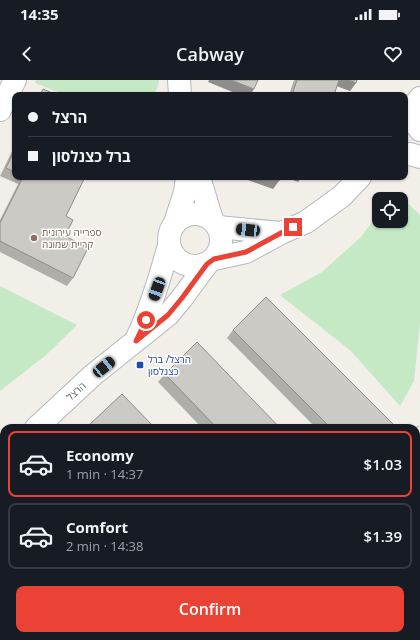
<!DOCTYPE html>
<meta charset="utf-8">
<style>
:root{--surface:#171b24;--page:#20242c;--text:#f1f3f6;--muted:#9ea1a6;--line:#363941;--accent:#ea4335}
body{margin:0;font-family:"Open Sans","Noto Sans Hebrew",sans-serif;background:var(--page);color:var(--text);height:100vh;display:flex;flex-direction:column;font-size:15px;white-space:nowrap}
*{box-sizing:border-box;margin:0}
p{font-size:13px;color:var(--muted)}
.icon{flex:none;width:22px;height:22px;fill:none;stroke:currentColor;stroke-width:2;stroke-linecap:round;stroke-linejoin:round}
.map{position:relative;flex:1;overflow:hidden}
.details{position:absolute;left:0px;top:344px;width:420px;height:216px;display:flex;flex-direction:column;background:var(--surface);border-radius:12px 12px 0 0;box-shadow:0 1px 3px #0004}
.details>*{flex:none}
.top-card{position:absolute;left:12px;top:12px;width:396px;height:88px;border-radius:8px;box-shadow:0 1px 3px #0004;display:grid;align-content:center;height:88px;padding:0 16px;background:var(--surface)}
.fabs{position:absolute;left:372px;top:112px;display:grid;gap:8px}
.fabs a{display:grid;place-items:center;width:36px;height:36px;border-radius:8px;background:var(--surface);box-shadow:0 1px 3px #0004;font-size:20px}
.end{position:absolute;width:18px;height:18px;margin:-9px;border:5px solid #ea4335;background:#fff;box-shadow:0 0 0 2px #fff}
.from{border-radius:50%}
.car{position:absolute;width:12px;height:24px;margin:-12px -6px;border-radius:5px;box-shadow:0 0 3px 1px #0007;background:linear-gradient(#222 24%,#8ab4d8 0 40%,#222 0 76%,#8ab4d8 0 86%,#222 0)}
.top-card b{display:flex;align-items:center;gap:14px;height:38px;font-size:15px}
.top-card b+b{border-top:1px solid var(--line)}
.top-card i{width:10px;height:10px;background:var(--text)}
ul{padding:7px 0 0;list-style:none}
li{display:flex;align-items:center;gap:12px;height:66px;margin:0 8px 6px;padding:0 8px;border:2px solid var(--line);border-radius:8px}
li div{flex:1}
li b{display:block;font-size:15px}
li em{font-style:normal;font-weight:600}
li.active{border-color:var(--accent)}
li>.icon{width:36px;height:36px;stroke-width:1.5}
.action{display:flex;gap:8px;margin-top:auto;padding:8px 16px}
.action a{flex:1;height:46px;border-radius:8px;background:var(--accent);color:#fff;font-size:16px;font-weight:600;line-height:46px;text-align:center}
.status{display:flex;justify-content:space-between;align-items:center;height:28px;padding:0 20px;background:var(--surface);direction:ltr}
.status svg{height:11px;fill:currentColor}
header{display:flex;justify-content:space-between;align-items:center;height:52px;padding:0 16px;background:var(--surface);font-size:18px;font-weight:600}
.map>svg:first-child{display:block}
.green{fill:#c5e8c5}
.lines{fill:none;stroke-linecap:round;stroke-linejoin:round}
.minor-casing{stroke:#b5b8bc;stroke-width:24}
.tertiary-casing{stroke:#b5b8bc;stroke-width:24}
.minor{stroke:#fff;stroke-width:22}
.tertiary{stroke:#fff;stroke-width:22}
.wall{fill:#afaea9}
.shaded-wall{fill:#8f8d8a}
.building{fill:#cccac5;stroke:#8f8d8a}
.route{stroke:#ea4335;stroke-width:5}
.education-dot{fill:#8d6e63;stroke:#fff;stroke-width:1.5}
.transit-dot{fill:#1a4fb4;stroke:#fff;stroke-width:1.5}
.labels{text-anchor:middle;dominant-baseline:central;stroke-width:3;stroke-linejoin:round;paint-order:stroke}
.education-label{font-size:10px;fill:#785e54;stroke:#fff;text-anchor:start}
.transit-label{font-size:10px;fill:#164399;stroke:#fff;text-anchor:start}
.street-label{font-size:10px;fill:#5f6368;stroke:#fff}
</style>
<div class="status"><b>14:35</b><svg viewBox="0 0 49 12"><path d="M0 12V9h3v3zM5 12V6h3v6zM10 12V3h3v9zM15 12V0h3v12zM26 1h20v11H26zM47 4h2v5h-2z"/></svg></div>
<header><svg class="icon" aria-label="back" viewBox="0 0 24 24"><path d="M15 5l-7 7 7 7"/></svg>Cabway<svg class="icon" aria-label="heart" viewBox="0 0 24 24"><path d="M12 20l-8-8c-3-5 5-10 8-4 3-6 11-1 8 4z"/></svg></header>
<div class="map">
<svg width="420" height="560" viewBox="0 0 420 560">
<rect width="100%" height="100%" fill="#f1efe8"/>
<g class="green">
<path d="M 36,0 L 159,0 L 158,6 L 154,15 L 66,15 L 35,3 Z"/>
<path d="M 401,121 L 410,125 L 420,135 L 420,243 L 414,301 L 400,326 L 351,271 L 280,215 L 322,192 L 361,157 L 379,133 L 379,141 L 401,141 Z"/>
<path d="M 0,206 L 77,245 L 46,275 L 0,311 Z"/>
</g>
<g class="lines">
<defs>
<g id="minor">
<path d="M 0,30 L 15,0"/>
<path d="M 408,34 L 420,50"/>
<path d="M 405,38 L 420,18"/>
<path d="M 405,75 L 410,74 L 420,77"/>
<path d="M 218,147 L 281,153"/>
<path d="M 214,179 L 246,172 L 281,153 L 306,142 L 342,116 L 360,97"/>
<path d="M 416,364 L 420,358"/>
<path d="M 416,524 L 420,521"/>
<path d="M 154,560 L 159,556"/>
<path d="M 375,560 L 380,556"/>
</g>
<g id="tertiary">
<path d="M 179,0 L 180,15"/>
<path d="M 199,97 L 212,140"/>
<circle cx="195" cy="160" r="26"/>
<path d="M 175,143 L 185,112 L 187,97"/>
<path d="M 137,258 C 151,228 160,198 169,165"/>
<path d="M 36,348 L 93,295 L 168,235 L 182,218 L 207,184"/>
<path d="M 0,382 L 4,378"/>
</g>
</defs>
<use href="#minor" class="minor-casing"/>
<use href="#tertiary" class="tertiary-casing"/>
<use href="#minor" class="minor"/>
<use href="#tertiary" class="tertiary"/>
</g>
<g class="wall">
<path d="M 294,0 L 357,0 L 350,11 L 337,6 L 334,15 L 289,15 Z"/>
<path d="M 15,65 L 15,97 L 85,97 L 66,136 L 65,156 L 73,198 L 67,206 L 0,172 L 0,140 L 18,104 L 0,96 Z"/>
<path d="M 233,250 L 394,345 L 392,348 L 316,348 L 227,258 Z"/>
<path d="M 165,294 L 280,348 L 202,348 L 158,302 Z"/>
<path d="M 409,556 L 416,556 L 420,560 L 406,560 Z"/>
</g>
<g class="shaded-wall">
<path d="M 209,0 L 231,0 L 254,9 L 250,15 L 240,15 L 208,2 Z"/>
<path d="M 338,0 L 349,0 L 356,3 L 350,11 L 334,5 Z"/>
<path d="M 246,97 L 270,97 L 279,101 L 273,109 L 245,99 Z"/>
<path d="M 285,97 L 302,97 L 298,102 Z"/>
<path d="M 344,556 L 348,556 L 343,560 L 340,560 Z"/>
</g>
<g class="building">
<path d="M 231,0 L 258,0 L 254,9 Z"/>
<path d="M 297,0 L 339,0 L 334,15 L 292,15 Z"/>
<path d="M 349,0 L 357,0 L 356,3 Z"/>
<path d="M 43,9 L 57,15 L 40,15 Z"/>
<path d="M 15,69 L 15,92 L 6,88 Z"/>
<path d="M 23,97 L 85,97 L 66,136 L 73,140 L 65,156 L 88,168 L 73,198 L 0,161 L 0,143 Z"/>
<path d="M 270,97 L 281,97 L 279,101 Z"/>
<path d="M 266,217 L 394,345 L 391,348 L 331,348 L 233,250 Z"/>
<path d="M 197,262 L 280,348 L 217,348 L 165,294 Z"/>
<path d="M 122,314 L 155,348 L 90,348 L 88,346 Z"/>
<path d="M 0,514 L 4,517 L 4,537 L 0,543 Z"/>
<path d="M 420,546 L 420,560 L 414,560 L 411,556 L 416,556 L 416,550 Z"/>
<path d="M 36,556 L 94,556 L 92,560 L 34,560 Z"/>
<path d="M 261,556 L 344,556 L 340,560 L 256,560 Z"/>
</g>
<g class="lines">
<path class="route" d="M 146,240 L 136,261 L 168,235 L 182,218 L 207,184 L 214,179 L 246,172 L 281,153 L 293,147"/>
</g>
<circle class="education-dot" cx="34" cy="158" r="4"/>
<rect class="transit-dot" x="136" y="281" width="8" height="8" rx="2"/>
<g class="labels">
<g class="education-label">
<text x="42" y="152">ספרייה עירונית<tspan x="42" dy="12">קריית שמונה</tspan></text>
</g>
<g class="transit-label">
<text x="148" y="279">הרצל/ ברל<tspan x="148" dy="12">כצנלסון</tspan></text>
</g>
<g class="street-label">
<text transform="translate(76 311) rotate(-42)">הרצל</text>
</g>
</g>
</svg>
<div class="fabs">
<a><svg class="icon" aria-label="locate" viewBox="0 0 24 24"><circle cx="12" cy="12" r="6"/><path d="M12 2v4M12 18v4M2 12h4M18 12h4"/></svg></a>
</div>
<i class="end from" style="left:146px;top:240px"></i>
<i class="end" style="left:293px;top:147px"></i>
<i class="car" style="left:248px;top:150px;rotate:276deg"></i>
<i class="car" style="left:157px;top:209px;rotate:200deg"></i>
<i class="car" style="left:104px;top:287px;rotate:51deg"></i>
<div class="top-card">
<b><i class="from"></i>הרצל</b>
<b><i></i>ברל כצנלסון</b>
</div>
<section class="details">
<ul>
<li class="active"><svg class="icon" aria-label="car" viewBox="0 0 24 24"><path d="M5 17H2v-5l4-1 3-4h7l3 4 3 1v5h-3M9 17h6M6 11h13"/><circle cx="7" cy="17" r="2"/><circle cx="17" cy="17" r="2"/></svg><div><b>Economy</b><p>1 min · 14:37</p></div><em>$1.03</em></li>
<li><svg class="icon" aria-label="car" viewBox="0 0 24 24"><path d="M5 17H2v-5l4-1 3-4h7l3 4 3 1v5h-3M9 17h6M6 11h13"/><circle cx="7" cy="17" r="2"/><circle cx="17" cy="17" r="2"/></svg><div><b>Comfort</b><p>2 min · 14:38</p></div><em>$1.39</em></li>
</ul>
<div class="action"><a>Confirm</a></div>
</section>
</div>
